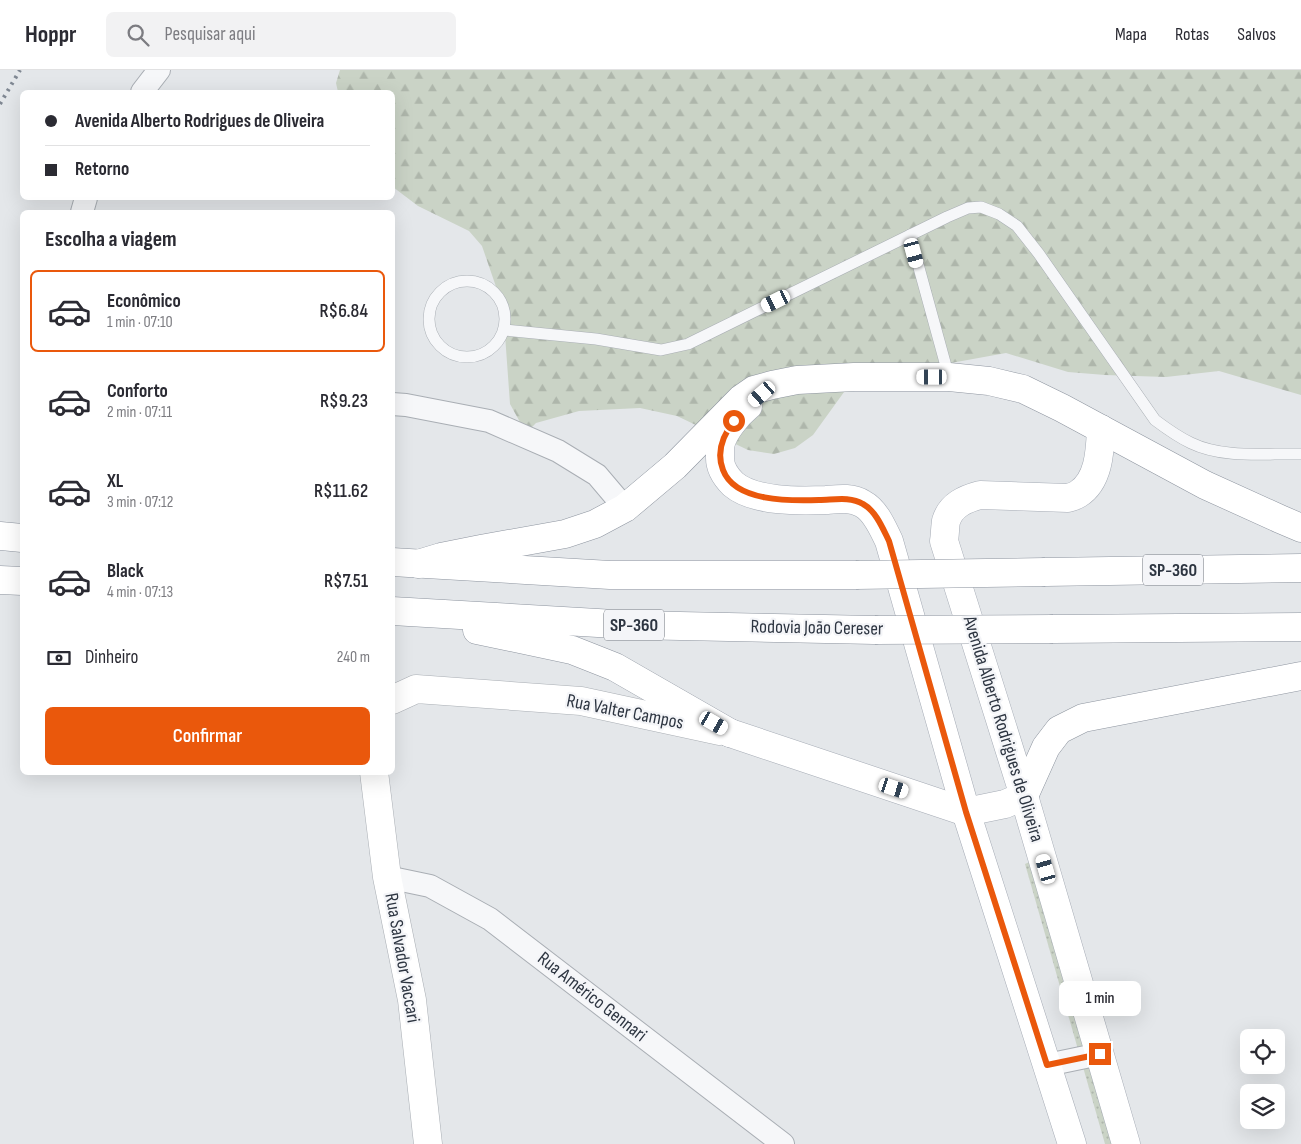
<!DOCTYPE html>
<html lang="pt">
<meta charset="utf-8">
<style>
:root{--surface:#fff;--page:#f2f2f3;--text:#2b2b33;--muted:#7c7c81;--line:#e1e1e2;--accent:#ea580c}
body{margin:0;font-family:"Sofia Sans Condensed",sans-serif;background:var(--page);color:var(--text);height:100vh;display:flex;flex-direction:column;font-size:19px;white-space:nowrap}
*{box-sizing:border-box;margin:0}
p{font-size:16px;color:var(--muted)}
.icon{flex:none;width:28px;height:28px;fill:none;stroke:currentColor;stroke-width:2;stroke-linecap:round;stroke-linejoin:round}
.map{position:relative;flex:1;overflow:hidden}
.sheet{position:absolute;left:20px;top:140px;width:375px;height:565px;display:flex;flex-direction:column;background:var(--surface);border-radius:8px;box-shadow:0 5px 20px #0002}
.sheet>*{flex:none}
.guide{position:absolute;left:20px;top:20px;width:375px;height:110px;border-radius:8px;box-shadow:0 5px 20px #0002;display:grid;align-content:center;height:110px;padding:0 25px;background:var(--surface)}
.fabs{position:absolute;left:1240px;top:959px;display:grid;gap:10px}
.fabs a{display:grid;place-items:center;width:45px;height:45px;border-radius:8px;background:var(--surface);box-shadow:0 5px 20px #0002;font-size:25px}
.end{position:absolute;width:22px;height:22px;margin:-11px;border:6px solid #ea580c;background:#fff;box-shadow:0 0 0 2px #fff}
.from{border-radius:50%}
.bubble{position:absolute;height:35px;border-radius:8px;background:var(--surface);box-shadow:0 5px 20px #0002;font-size:16px;font-weight:600;line-height:35px;text-align:center}
.car{position:absolute;width:15px;height:30px;margin:-15px -8px;border-radius:6px;box-shadow:0 0 4px 1px #0007;background:linear-gradient(#fff 24%,#345 0 40%,#fff 0 76%,#345 0 86%,#fff 0)}
.guide b{display:flex;align-items:center;gap:18px;height:48px;font-size:19px}
.guide b+b{border-top:1px solid var(--line)}
.guide i{width:12px;height:12px;background:var(--text)}
ul{padding:0;list-style:none}
li{display:flex;align-items:center;gap:15px;height:82px;margin:0 10px 8px;padding:0 15px;border:2px solid transparent;border-radius:8px}
li div{flex:1}
li b{display:block;font-size:19px}
li em{font-style:normal;font-weight:600}
li.selected{border-color:var(--accent)}
li>.icon{width:45px;height:45px;stroke-width:1.5}
h2{padding:0 25px;font-size:22px;line-height:60px}
.pay{display:flex;align-items:center;gap:12px;height:55px;padding:0 25px;font-size:19px}
.pay p{margin-inline-start:auto}
.action{display:flex;gap:10px;margin-top:auto;padding:10px 25px}
.action a{flex:1;height:58px;border-radius:8px;background:var(--accent);color:#fff;font-size:20px;font-weight:600;line-height:58px;text-align:center}
header{display:flex;align-items:center;gap:30px;box-sizing:border-box;height:70px;padding:0 25px;background:var(--surface);border-bottom:1px solid var(--line)}
header strong{font-size:24px}
nav{display:flex;gap:28px;margin-inline-start:auto;font-size:18px}
.search{width:350px;height:45px;background:var(--page);display:flex;align-items:center;gap:12px;box-sizing:border-box;padding:0 18px;border-radius:8px;color:var(--muted);font-size:19px}
.map>svg:first-child{display:block}
.grass{fill:url(#grass-dots)}
.forest{fill:url(#forest-firs)}
.lines{fill:none;stroke-linecap:round;stroke-linejoin:round}
.lane-casing{stroke:#a9aeb4;stroke-width:12}
.street-casing{stroke:#a9aeb4;stroke-width:24}
.secondary-casing{stroke:#a9aeb4;stroke-width:29}
.primary-casing{stroke:#a5abb5;stroke-width:29}
.highway-casing{stroke:#8d949f;stroke-width:29}
.lane{stroke:#f6f7f9;stroke-width:11}
.street{stroke:#f6f7f9;stroke-width:22}
.secondary{stroke:#fff;stroke-width:28}
.primary{stroke:#fff;stroke-width:28}
.highway{stroke:#fff;stroke-width:28}
.rail{stroke:#7f8792;stroke-width:4;stroke-dasharray:2.5 5;stroke-linecap:butt}
.highway-bridge-casing{stroke:#8d949f;stroke-width:29;stroke-linecap:butt}
.highway-bridge{stroke:#fff;stroke-width:28}
.route{stroke:#ea580c;stroke-width:6}
.labels{text-anchor:middle;dominant-baseline:central;stroke-width:4.5;stroke-linejoin:round;paint-order:stroke}
.shield{fill:#f4f5f8;stroke:#696f78;stroke-width:1}
.shield-label{font-size:18px;font-weight:bold;fill:#2d3541}
.street-label{font-size:19px;fill:#2d3541;stroke:#f4f5f8}
</style>
<header>
<strong>Hoppr</strong>
<div class="search"><svg class="icon" aria-label="search" viewBox="0 0 24 24"><circle cx="10" cy="10" r="6"/><path d="M15 15l6 6"/></svg>Pesquisar aqui</div>
<nav><a>Mapa</a><a>Rotas</a><a>Salvos</a></nav>
</header>
<div class="map">
<svg width="1301" height="1074" viewBox="0 0 1301 1074">
<defs>
<pattern id="grass-dots" width="8" height="8" patternUnits="userSpaceOnUse" patternTransform="scale(1.25)"><rect width="8" height="8" fill="#cad3c6"/><path d="M2 2h.1M6 6h.1" fill="none" stroke="#aeb6ab" stroke-width="1.8" stroke-linecap="round"/></pattern>
<pattern id="forest-firs" width="22" height="20" patternUnits="userSpaceOnUse" patternTransform="scale(1.25)"><rect width="22" height="20" fill="#cad3c6"/><path d="M5 1l3.5 6h-7zM16 11l3.5 6h-7z" fill="#aeb6ab"/></pattern>
</defs>
<rect width="100%" height="100%" fill="#e4e7ea"/>
<path class="grass" d="M 1043,786 L 1126,1074 L 1105,1074 L 1025,794 Z"/>
<path class="forest" d="M 340,0 L 1301,0 L 1301,325 L 1219,301 L 1166,307 L 1105,305 L 1068,302 L 1006,283 L 852,311 L 813,365 L 795,378 L 774,384 L 748,380 L 677,346 L 640,338 L 579,341 L 536,353 L 526,363 L 510,334 L 503,237 L 482,176 L 469,161 L 418,136 L 393,117 L 392,22 L 338,22 L 336,13 Z"/>
<g class="lines">
<defs>
<g id="lane">
<path d="M 910,165 L 949,307"/>
<circle cx="467" cy="249" r="38"/>
<path d="M 504,260 L 596,269 L 661,280 L 688,274 L 947,147 L 968,138 L 981,137 L 999,144 L 1017,156 L 1039,184 L 1155,350 C 1167,359 1178,367 1191,373 C 1224,389 1266,383 1301,384"/>
</g>
<g id="street">
<path d="M 142,22 L 159,0"/>
<path d="M 82,142 L 86,128"/>
<path d="M 392,334 L 406,335 L 489,351 L 558,381 L 597,405 L 625,438"/>
<path d="M 387,807 L 430,816 L 490,849 L 783,1074"/>
<path d="M 1047,995 L 1100,984"/>
</g>
<g id="secondary">
<path d="M 392,630 L 416,619 L 581,631 L 720,661"/>
<path d="M 374,702 L 387,807 L 412,930 L 428,1074"/>
</g>
<g id="primary">
<path d="M 748,336 C 737,345 723,362 720,376 C 720,380 720,384 720,388 C 720,399 726,407 733,414 C 754,432 799,431 826,430 C 838,429 852,427 863,434 C 876,441 883,459 889,471 L 966,742 L 1072,1074"/>
<path d="M 1101,359 C 1100,381 1099,411 1078,424 C 1075,426 1071,427 1068,428 L 980,425 C 965,429 951,435 946,451 C 945,457 945,465 944,471 L 1024,726 L 1126,1074"/>
<path d="M 730,663 L 966,742 L 1005,734 L 1024,726"/>
</g>
<g id="highway">
<path d="M 0,466 L 22,468"/>
<path d="M 392,492 L 610,505 L 856,505"/>
<path d="M 418,494 L 441,487 L 481,479 L 565,464 L 595,454 L 625,438 L 675,396 L 741,329 L 754,320 L 772,315 L 797,310 L 854,307 L 949,307 L 989,311 L 1023,319 L 1062,338 L 1205,415 L 1280,449 L 1301,458"/>
<path d="M 1045,502 L 1301,498"/>
<path d="M 0,510 L 22,511"/>
<path d="M 392,541 L 632,555 L 875,560"/>
<path d="M 1053,559 L 1301,557"/>
<path d="M 477,560 L 572,580 L 615,597 L 730,663"/>
<path d="M 1024,726 L 1046,677 L 1059,660 L 1083,648 L 1301,606"/>
</g>
</defs>
<use href="#lane" class="lane-casing"/>
<use href="#street" class="street-casing"/>
<use href="#secondary" class="secondary-casing"/>
<use href="#primary" class="primary-casing"/>
<use href="#highway" class="highway-casing"/>
<use href="#lane" class="lane"/>
<use href="#street" class="street"/>
<use href="#secondary" class="secondary"/>
<use href="#primary" class="primary"/>
<use href="#highway" class="highway"/>
<path class="rail" d="M 0,34 L 20,0"/>
<defs>
<g id="highway-bridge">
<path d="M 856,505 L 1045,502"/>
<path d="M 875,560 L 1053,559"/>
</g>
</defs>
<use href="#highway-bridge" class="highway-bridge-casing"/>
<use href="#highway-bridge" class="highway-bridge"/>
</g>
<g class="lines">
<path class="route" d="M 734,351 C 723,365 716,382 723,400 C 735,432 790,431 819,430 C 833,430 850,426 863,434 C 876,441 883,459 889,471 L 966,742 L 1047,995 L 1100,984"/>
</g>
<g class="labels">
<g class="shield">
<rect x="1143" y="484.5" width="60" height="31" rx="4"/>
<rect x="604" y="539.5" width="60" height="31" rx="4"/>
</g>
<g class="shield-label">
<text x="1173" y="500">SP-360</text>
<text x="634" y="555">SP-360</text>
</g>
<g class="street-label">
<text transform="translate(817 558) rotate(1)">Rodovia João Cereser</text>
<text transform="translate(625 642) rotate(11)">Rua Valter Campos</text>
<text transform="translate(1003 659) rotate(73)">Avenida Alberto Rodrigues de Oliveira</text>
<text transform="translate(402 888) rotate(80)">Rua Salvador Vaccari</text>
<text transform="translate(592 927) rotate(38)">Rua Américo Gennari</text>
</g>
</g>
</svg>
<div class="fabs">
<a><svg class="icon" aria-label="locate" viewBox="0 0 24 24"><circle cx="12" cy="12" r="6"/><path d="M12 2v4M12 18v4M2 12h4M18 12h4"/></svg></a>
<a><svg class="icon" aria-label="layers" viewBox="0 0 24 24"><path d="M12 4l9 5-9 5-9-5zM3 14l9 5 9-5"/></svg></a>
</div>
<i class="end from" style="left:734px;top:351px"></i>
<i class="end" style="left:1100px;top:984px"></i>
<div class="bubble" style="left:1059px;top:911px;width:82px">1 min</div>
<i class="car" style="left:914px;top:183px;rotate:165deg"></i>
<i class="car" style="left:776px;top:231px;rotate:244deg"></i>
<i class="car" style="left:932px;top:307px;rotate:270deg"></i>
<i class="car" style="left:762px;top:324px;rotate:229deg"></i>
<i class="car" style="left:714px;top:653px;rotate:120deg"></i>
<i class="car" style="left:894px;top:718px;rotate:108deg"></i>
<i class="car" style="left:1046px;top:799px;rotate:344deg"></i>
<div class="guide">
<b><i class="from"></i>Avenida Alberto Rodrigues de Oliveira</b>
<b><i></i>Retorno</b>
</div>
<section class="sheet">
<h2>Escolha a viagem</h2>
<ul>
<li class="selected"><svg class="icon" aria-label="car" viewBox="0 0 24 24"><path d="M5 17H2v-5l4-1 3-4h7l3 4 3 1v5h-3M9 17h6M6 11h13"/><circle cx="7" cy="17" r="2"/><circle cx="17" cy="17" r="2"/></svg><div><b>Econômico</b><p>1 min · 07:10</p></div><em>R$6.84</em></li>
<li><svg class="icon" aria-label="car" viewBox="0 0 24 24"><path d="M5 17H2v-5l4-1 3-4h7l3 4 3 1v5h-3M9 17h6M6 11h13"/><circle cx="7" cy="17" r="2"/><circle cx="17" cy="17" r="2"/></svg><div><b>Conforto</b><p>2 min · 07:11</p></div><em>R$9.23</em></li>
<li><svg class="icon" aria-label="car" viewBox="0 0 24 24"><path d="M5 17H2v-5l4-1 3-4h7l3 4 3 1v5h-3M9 17h6M6 11h13"/><circle cx="7" cy="17" r="2"/><circle cx="17" cy="17" r="2"/></svg><div><b>XL</b><p>3 min · 07:12</p></div><em>R$11.62</em></li>
<li><svg class="icon" aria-label="car" viewBox="0 0 24 24"><path d="M5 17H2v-5l4-1 3-4h7l3 4 3 1v5h-3M9 17h6M6 11h13"/><circle cx="7" cy="17" r="2"/><circle cx="17" cy="17" r="2"/></svg><div><b>Black</b><p>4 min · 07:13</p></div><em>R$7.51</em></li>
</ul>
<div class="pay"><svg class="icon" aria-label="cash" viewBox="0 0 24 24"><path d="M3 7h18v10H3z"/><circle cx="12" cy="12" r="2"/></svg>Dinheiro<p>240 m</p></div>
<div class="action"><a>Confirmar</a></div>
</section>
</div>
